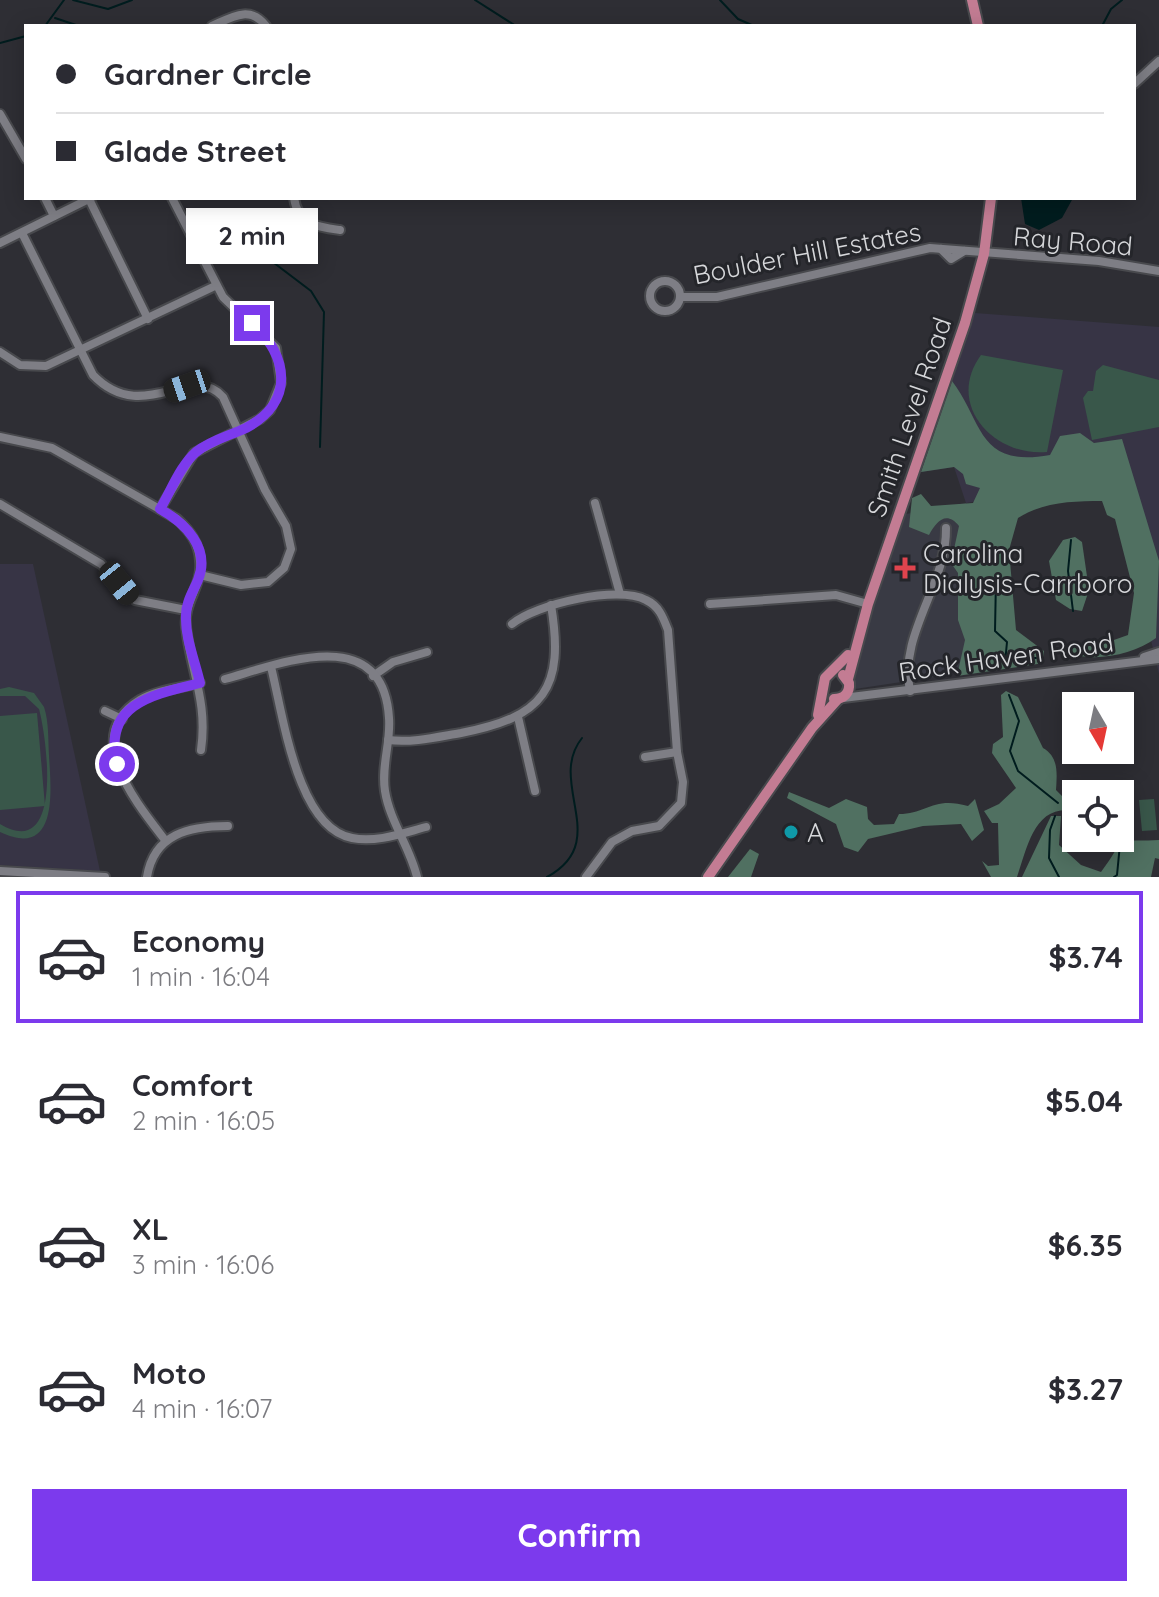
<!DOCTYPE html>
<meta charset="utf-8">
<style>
:root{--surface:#fff;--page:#f7f7f7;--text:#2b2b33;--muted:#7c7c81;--line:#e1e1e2;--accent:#7c3aed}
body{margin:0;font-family:Quicksand,sans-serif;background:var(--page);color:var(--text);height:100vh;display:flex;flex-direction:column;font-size:30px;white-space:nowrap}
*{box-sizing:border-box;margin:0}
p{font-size:26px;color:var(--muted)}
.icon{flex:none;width:44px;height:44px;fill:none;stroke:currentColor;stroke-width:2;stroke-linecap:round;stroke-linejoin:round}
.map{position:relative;height:877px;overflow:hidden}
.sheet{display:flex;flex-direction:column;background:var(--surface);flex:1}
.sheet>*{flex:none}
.hud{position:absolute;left:24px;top:24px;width:1112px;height:176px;border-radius:0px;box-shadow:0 4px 20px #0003;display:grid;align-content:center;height:176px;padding:0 32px;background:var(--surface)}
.needle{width:52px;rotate:171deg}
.controls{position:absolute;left:1062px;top:692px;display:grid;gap:16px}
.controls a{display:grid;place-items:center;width:72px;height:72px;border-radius:0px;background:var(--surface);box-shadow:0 4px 20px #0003;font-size:40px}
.end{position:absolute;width:36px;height:36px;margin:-18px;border:10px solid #7c3aed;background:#fff;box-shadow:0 0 0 4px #fff}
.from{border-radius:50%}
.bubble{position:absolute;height:56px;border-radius:0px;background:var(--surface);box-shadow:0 4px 20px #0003;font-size:26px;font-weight:800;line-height:56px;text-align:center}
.car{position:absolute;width:24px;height:48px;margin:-24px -12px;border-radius:10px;box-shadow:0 0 6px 2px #0007;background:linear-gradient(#222 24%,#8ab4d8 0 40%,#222 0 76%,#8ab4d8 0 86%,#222 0)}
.hud b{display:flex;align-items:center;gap:28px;height:76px;font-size:30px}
.hud b+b{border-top:2px solid var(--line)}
.hud i{width:20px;height:20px;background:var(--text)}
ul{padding:14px 0 0;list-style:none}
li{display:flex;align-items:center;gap:24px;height:132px;margin:0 16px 12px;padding:0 16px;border:4px solid transparent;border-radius:0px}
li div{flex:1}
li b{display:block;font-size:30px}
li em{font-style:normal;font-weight:800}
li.active{border-color:var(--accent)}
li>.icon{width:72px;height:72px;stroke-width:1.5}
.cta{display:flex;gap:16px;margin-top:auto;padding:16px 32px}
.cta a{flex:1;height:92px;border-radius:0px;background:var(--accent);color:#fff;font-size:32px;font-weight:800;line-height:92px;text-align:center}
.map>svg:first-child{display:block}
.built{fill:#393a44}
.education{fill:#373445}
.green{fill:#39574a}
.forest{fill:#507061}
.water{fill:#001c1e}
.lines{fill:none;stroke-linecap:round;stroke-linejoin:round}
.stream{stroke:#001c1e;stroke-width:2}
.minor-casing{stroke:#48494d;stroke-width:12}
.major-casing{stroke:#48494d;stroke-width:14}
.minor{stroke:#7e7e85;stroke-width:8}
.major{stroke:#c37c93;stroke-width:10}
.route{stroke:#7c3aed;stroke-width:10}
.health-dot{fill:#e0444e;stroke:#24252a;stroke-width:3}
.culture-dot{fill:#0f9aa8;stroke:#24252a;stroke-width:3}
.labels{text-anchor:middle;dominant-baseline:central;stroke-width:6;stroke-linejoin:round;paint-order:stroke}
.street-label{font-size:26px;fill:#d6d7da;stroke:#24252a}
.poi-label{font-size:26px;fill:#d6d7da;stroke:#24252a;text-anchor:start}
</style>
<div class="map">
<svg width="1159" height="877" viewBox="0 0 1159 877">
<rect width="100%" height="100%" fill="#2e2e34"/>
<path class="built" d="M 966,503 L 974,671 L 855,689 L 850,686 L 848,679 L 906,514 Z"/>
<g class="education">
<path d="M 975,313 L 1159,327 L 1159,674 L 1113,479 L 966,503 L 954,467 L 921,472 Z"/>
<path d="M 0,564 L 33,564 L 100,871 L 0,865 Z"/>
</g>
<g class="green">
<path d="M 981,355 L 1063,370 L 1047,452 C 993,457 945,404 981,355 Z"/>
<path d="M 1103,365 L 1159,380 L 1159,427 L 1092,440 L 1083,398 L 1088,391 L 1093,391 L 1096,371 Z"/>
<path d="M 9,687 L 34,693 L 44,707 C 49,722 48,740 49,756 C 51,789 59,860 0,832 L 0,824 C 64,862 47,738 39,709 L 25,696 L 0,696 L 0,689 Z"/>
<path d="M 37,713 L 45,806 L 0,810 L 0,716 Z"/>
<path d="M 1154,799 L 1157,830 L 1142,831 L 1139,800 Z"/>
</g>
<g class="forest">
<path d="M 952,381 C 984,423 977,468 1050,455 L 1060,436 L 1080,433 L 1094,443 L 1122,439 L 1159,561 L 1156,638 C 1134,654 1098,662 1071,654 L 1071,641 L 1094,647 L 1128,635 L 1134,593 L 1115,519 L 1107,515 L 1102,501 C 1073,501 1043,502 1018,518 L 1009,550 L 1016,630 L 1044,651 L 1044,663 L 957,676 L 965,640 L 958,620 L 958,573 L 951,563 L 959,526 C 946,510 936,522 929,535 L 909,527 L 912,498 L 921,494 L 931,506 L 973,503 L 980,488 L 966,484 L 963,474 L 954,467 L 921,472 Z"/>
<path d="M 1075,537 L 1082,542 L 1089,590 L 1082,611 L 1070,609 L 1056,600 L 1049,561 L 1063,540 Z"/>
<path d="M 1006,691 L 1018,697 L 1043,748 C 1059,757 1057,774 1056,790 L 1062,796 L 1076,797 L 1076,811 C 1035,803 1028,845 1017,877 L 991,877 L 982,861 L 988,866 L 999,865 L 998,823 L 992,823 L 984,811 L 999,804 L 1016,788 L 992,753 L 993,744 L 1003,737 L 1001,695 Z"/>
<path d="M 789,792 L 829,808 L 846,799 L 867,807 L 868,819 L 874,825 L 894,824 L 899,814 C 927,814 933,796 968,806 L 975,799 L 984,830 L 972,841 L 961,824 L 923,826 L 868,839 L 858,852 L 844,847 L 836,824 L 787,798 Z"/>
<path d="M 1051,816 L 1061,816 L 1059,845 L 1081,865 L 1101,872 C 1132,831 1106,843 1159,840 L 1159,859 L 1155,858 L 1151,877 L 1022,877 Z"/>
<path d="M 750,849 L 759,854 L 751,877 L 728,877 Z"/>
</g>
<path class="water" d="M 1021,198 L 1073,198 L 1062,218 L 1039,230 L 1025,224 Z"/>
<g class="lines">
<g class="stream">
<path d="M 73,0 L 108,9 L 132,0"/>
<path d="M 475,0 L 516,26"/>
<path d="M 720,0 L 738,19 L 754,26"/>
<path d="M 55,18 L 79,26"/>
<path d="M 45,26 L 64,0"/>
<path d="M 1102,26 L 1111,9 L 1122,0"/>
<path d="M 0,43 L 26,36"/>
<path d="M 242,216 L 253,247 L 311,291 L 324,312 L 320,447"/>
<path d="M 1071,540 L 1068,571 L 1073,611"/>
<path d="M 996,578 L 995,631 L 1007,642 L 1005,663"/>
<path d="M 1006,659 L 1036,658"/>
<path d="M 1009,695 L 1019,721 L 1010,751 L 1018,771 L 1058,803"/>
<path d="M 1055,816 L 1050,830 L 1049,858 L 1059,877"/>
<path d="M 547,877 C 613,841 546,783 582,738"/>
<path d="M 1114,877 L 1117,875 L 1120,844 L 1127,839"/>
</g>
<defs>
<g id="minor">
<path d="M 212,26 C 232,17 250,5 266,26"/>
<path d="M 1134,84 L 1159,61"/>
<path d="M 0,114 L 26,159"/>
<path d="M 45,198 L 54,216"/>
<path d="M 294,198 C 298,225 317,227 340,230"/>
<path d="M 89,199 L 148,319"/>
<path d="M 22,233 L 93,375 C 143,427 192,361 223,397 L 265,490 L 286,526 L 291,549 L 284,568 L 268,582 L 241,585 L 200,575"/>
<path d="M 0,243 L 91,198"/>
<path d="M 941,249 L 951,259 L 964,251"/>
<circle cx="665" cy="296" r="15"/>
<path d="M 680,297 L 717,297 L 930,248 L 1099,261 L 1159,271"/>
<path d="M 0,352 L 20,365 L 46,366 L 215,286"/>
<path d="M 0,437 L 52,448 L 177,519 C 190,531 199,543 200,561 C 203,585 183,602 186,627 C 191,672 208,702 201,750"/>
<path d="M 595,503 L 620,594"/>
<path d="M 0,504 L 101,564 L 135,600 L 186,610"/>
<path d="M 160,509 L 194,453 L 260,419 L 270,410 L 281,383 L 276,348 L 223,297 L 172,198"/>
<path d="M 710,604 L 836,595 L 868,604"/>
<path d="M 512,624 C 536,604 618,585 646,600 C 659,606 663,617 668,630 L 677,752 L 683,782 L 681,803 L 659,826 L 632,831 L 612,842 L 586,877"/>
<path d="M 1144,657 L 1159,652"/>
<path d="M 271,667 C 283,714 297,828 352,838 C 376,843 403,833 426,827"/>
<path d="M 373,676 L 393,662 L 427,652"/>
<path d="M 225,679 C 280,664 383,621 389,718 C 391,742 381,766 385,791 C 390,822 410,847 417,877"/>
<path d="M 910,691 C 898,634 947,585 946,528"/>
<path d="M 843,698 L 1159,659"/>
<path d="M 105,711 L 122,719"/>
<path d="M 518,717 L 535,791"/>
<path d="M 388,740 C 413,743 437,737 461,733 C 544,717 565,689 551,605"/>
<path d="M 645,757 L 677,752"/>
<path d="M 165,840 C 138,805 80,736 140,700 C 157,690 181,688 200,683"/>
<path d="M 0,871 L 105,877"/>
<path d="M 147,877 C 154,834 189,826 228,826"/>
</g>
<g id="major">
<path d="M 972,0 L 978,26"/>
<path d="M 848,679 L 868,604 L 965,323 L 984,254 L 991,198"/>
<path d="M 834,699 C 844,699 850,693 849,683 L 843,675"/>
<path d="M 818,715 L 825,678 L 848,655"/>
<path d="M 708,877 L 812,728 L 838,699"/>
</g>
</defs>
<use href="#minor" class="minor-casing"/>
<use href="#major" class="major-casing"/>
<use href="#minor" class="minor"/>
<use href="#major" class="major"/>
</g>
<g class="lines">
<path class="route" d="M 117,764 C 102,703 155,694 200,683 C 195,661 185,638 186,615 C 186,602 193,592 198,580 C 211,548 185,523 160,509 C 171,491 180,466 196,452 C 211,440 229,436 246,428 C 295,402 289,356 252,323"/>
</g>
<path class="health-dot" d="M901 556h8v8h8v8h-8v8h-8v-8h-8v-8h8z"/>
<circle class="culture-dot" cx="791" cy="832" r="8"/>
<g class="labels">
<g class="street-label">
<text transform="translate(1073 241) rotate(5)">Ray Road</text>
<text transform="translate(807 253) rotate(-11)">Boulder Hill Estates</text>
<text transform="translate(909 417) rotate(-71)">Smith Level Road</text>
<text transform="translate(1006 657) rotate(-8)">Rock Haven Road</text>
</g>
<g class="poi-label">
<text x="923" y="553">Carolina<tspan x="923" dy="30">Dialysis-Carrboro</tspan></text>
<text x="807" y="832">A</text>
</g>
</g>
</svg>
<div class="controls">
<a><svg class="needle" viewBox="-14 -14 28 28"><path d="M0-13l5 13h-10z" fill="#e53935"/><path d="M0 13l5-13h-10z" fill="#7c7c81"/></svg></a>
<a><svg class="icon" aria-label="locate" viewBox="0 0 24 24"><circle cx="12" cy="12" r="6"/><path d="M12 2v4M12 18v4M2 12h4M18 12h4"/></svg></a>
</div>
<i class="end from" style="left:117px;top:764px"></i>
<i class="end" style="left:252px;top:323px"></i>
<div class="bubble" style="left:186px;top:208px;width:132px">2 min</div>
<i class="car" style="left:187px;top:386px;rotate:251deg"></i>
<i class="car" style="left:119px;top:583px;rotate:141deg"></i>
<div class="hud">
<b><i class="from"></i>Gardner Circle</b>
<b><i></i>Glade Street</b>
</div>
</div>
<section class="sheet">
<ul>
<li class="active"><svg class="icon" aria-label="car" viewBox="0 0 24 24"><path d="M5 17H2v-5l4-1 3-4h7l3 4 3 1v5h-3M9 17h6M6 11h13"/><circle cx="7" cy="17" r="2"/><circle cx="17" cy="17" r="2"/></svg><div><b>Economy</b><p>1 min · 16:04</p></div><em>$3.74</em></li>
<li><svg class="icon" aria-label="car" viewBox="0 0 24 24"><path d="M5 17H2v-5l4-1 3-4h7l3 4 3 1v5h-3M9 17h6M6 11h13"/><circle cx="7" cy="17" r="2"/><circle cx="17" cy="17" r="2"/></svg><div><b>Comfort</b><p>2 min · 16:05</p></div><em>$5.04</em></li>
<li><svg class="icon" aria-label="car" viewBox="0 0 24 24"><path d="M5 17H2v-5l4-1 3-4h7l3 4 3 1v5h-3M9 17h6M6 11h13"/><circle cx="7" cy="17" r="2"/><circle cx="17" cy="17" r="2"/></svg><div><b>XL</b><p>3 min · 16:06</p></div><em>$6.35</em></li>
<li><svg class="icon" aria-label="car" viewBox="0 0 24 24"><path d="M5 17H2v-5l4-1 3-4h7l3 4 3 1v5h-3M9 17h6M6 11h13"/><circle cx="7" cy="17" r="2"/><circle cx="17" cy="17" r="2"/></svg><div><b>Moto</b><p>4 min · 16:07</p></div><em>$3.27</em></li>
</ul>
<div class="cta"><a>Confirm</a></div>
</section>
